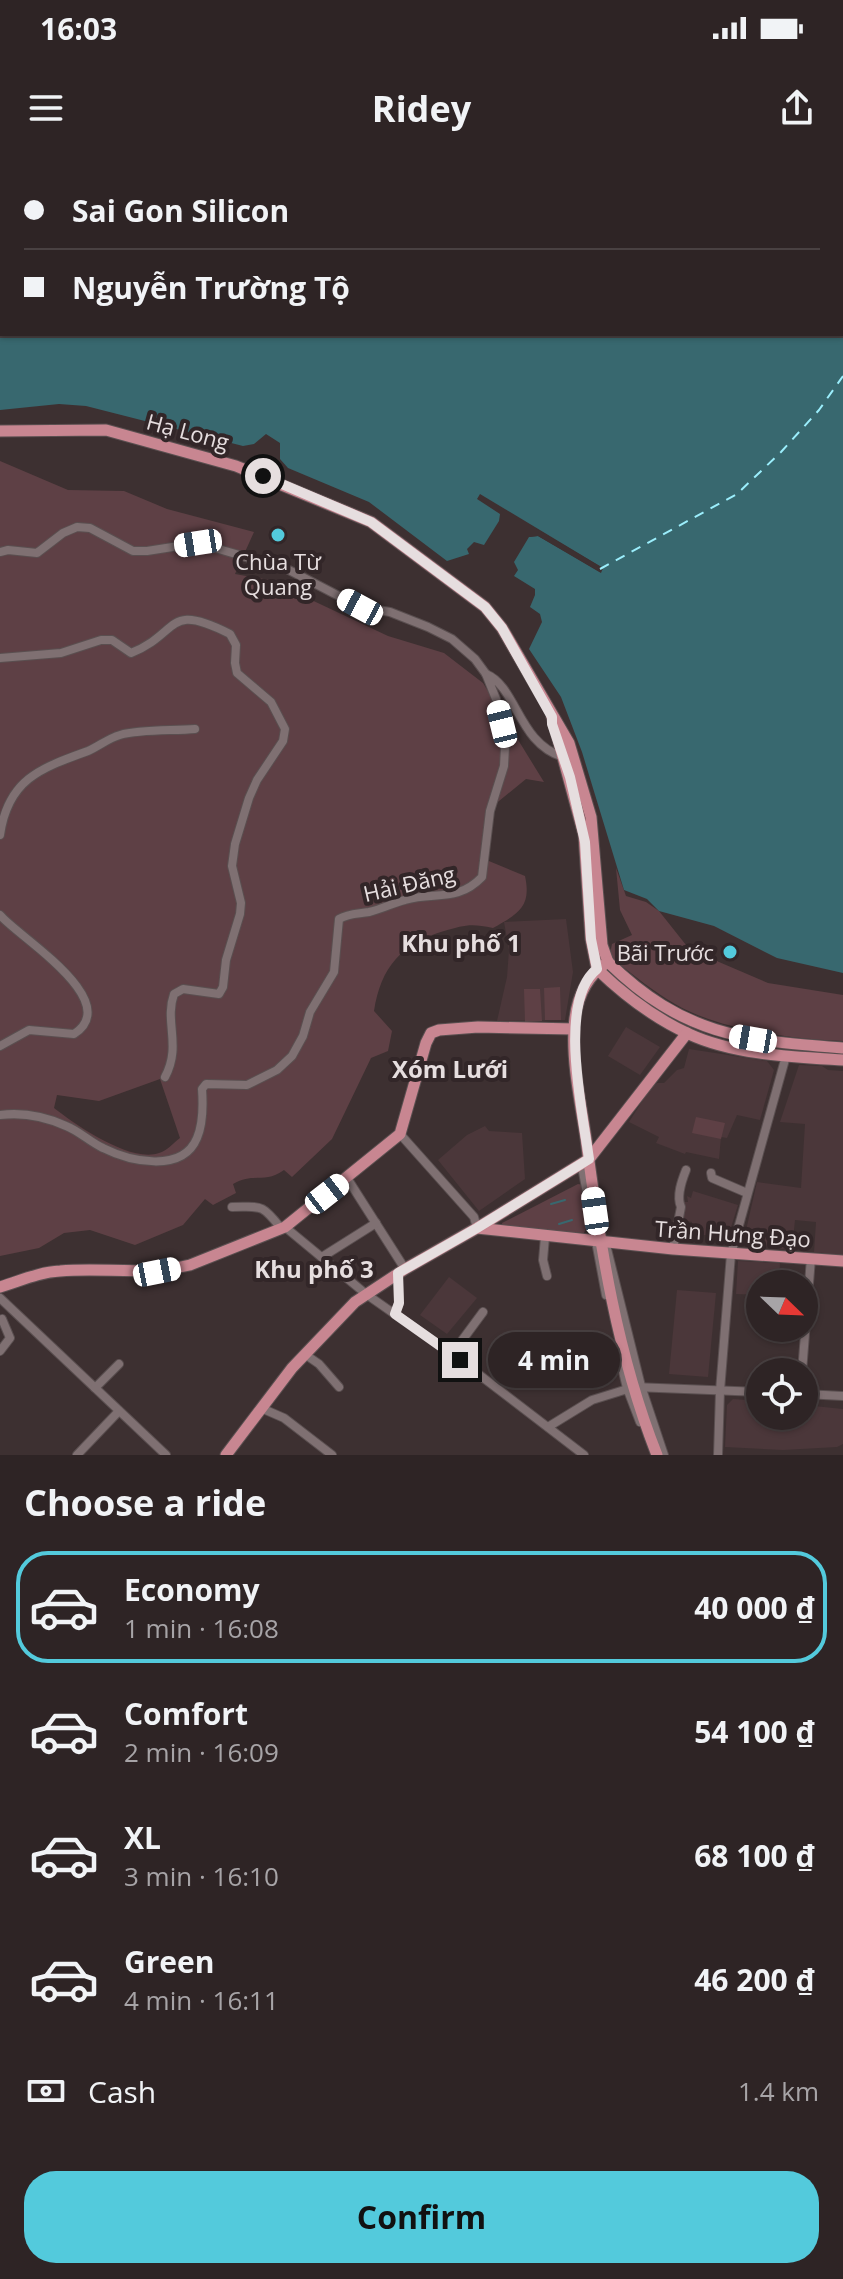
<!DOCTYPE html>
<meta charset="utf-8">
<style>
:root{--surface:#2e2425;--page:#3a3032;--text:#f1f3f6;--muted:#a7a4a7;--line:#494142;--accent:#53cadc}
body{margin:0;font-family:"Open Sans",sans-serif;background:var(--page);color:var(--text);height:100vh;display:flex;flex-direction:column;font-size:30px;white-space:nowrap}
*{box-sizing:border-box;margin:0}
p{font-size:26px;color:var(--muted)}
.icon{flex:none;width:44px;height:44px;fill:none;stroke:currentColor;stroke-width:2;stroke-linecap:round;stroke-linejoin:round}
.map{position:relative;height:1295px;overflow:hidden}
.side{display:flex;flex-direction:column;background:var(--surface);flex:1}
.side>*{flex:none}
.hud{position:absolute;left:0px;top:0px;width:844px;height:176px;box-shadow:0 2px 6px #0004,0 0 0 2px var(--line);display:grid;align-content:center;height:176px;padding:0 24px;background:var(--surface)}
.needle{width:52px;rotate:113deg}
.controls{position:absolute;left:746px;top:1110px;display:grid;gap:16px}
.controls a{display:grid;place-items:center;width:72px;height:72px;border-radius:50%;background:var(--surface);box-shadow:0 2px 6px #0004,0 0 0 2px var(--line);font-size:40px}
.end{position:absolute;width:36px;height:36px;margin:-18px;border:10px solid #e6dedf;background:#111;box-shadow:0 0 0 4px #111}
.from{border-radius:50%}
.bubble{position:absolute;height:56px;border-radius:28px;background:var(--surface);box-shadow:0 2px 6px #0004,0 0 0 2px var(--line);font-size:26px;font-weight:700;line-height:56px;text-align:center}
.car{position:absolute;width:24px;height:48px;margin:-24px -12px;border-radius:10px;box-shadow:0 0 6px 2px #0007;background:linear-gradient(#fff 24%,#345 0 40%,#fff 0 76%,#345 0 86%,#fff 0)}
.hud b{display:flex;align-items:center;gap:28px;height:76px;font-size:30px}
.hud b+b{border-top:2px solid var(--line)}
.hud i{width:20px;height:20px;background:var(--text)}
ul{padding:0;list-style:none}
li{display:flex;align-items:center;gap:24px;height:112px;margin:0 16px 12px;padding:0 8px;border:4px solid transparent;border-radius:32px}
li div{flex:1}
li b{display:block;font-size:30px}
li em{font-style:normal;font-weight:700}
li.current{border-color:var(--accent)}
li>.icon{width:72px;height:72px;stroke-width:1.5}
h2{padding:0 24px;font-size:36px;line-height:96px}
.pay{display:flex;align-items:center;gap:20px;height:88px;padding:0 24px;font-size:30px}
.pay p{margin-inline-start:auto}
.cta{display:flex;gap:16px;margin-top:auto;padding:16px 24px}
.cta a{flex:1;height:92px;border-radius:32px;background:var(--accent);color:#111;font-size:32px;font-weight:700;line-height:92px;text-align:center}
.status{display:flex;justify-content:space-between;align-items:center;height:56px;padding:0 40px;background:var(--surface);direction:ltr}
.status svg{height:22px;fill:currentColor}
header{display:flex;justify-content:space-between;align-items:center;height:104px;padding:0 24px;background:var(--surface);font-size:36px;font-weight:700}
.map>svg:first-child{display:block}
.built{fill:#4b373a}
.green{fill:#5e4045;fill-rule:evenodd}
.water{fill:#38686f;fill-rule:evenodd}
.pier{fill:#3d3031}
.lines{fill:none;stroke-linecap:round;stroke-linejoin:round}
.stream{stroke:#38686f;stroke-width:2}
.ferry{stroke:#9beefc;stroke-width:2;stroke-dasharray:10 8;stroke-linecap:butt}
.minor-casing{stroke:#5a4f50;stroke-width:10}
.major-casing{stroke:#5a4f50;stroke-width:13}
.minor{stroke:#7f7072;stroke-width:8}
.major{stroke:#c88691;stroke-width:11}
.route{stroke:#e6dedf;stroke-width:10}
.poi-dot{fill:#53cadc;stroke:#322628;stroke-width:3}
.labels{text-anchor:middle;dominant-baseline:central;stroke-width:8;stroke-linejoin:round;paint-order:stroke}
.street-label{font-size:22px;fill:#e6dedf;stroke:#322628}
.poi-label{font-size:22px;fill:#e6dedf;stroke:#322628}
.neighbourhood-label{font-size:24px;font-weight:bold;fill:#e6dedf;stroke:#322628}
</style>
<div class="status"><b>16:03</b><svg viewBox="0 0 49 12"><path d="M0 12V9h3v3zM5 12V6h3v6zM10 12V3h3v9zM15 12V0h3v12zM26 1h20v11H26zM47 4h2v5h-2z"/></svg></div>
<header><svg class="icon" aria-label="menu" viewBox="0 0 24 24"><path d="M4 6h16M4 12h16M4 18h16"/></svg>Ridey<svg class="icon" aria-label="share" viewBox="0 0 24 24"><path d="M12 15V3M7 8l5-5 5 5M5 13v7h14v-7"/></svg></header>
<div class="map">
<svg width="843" height="1295" viewBox="0 0 843 1295">
<rect width="100%" height="100%" fill="#3d3031"/>
<g class="built">
<path d="M 566,759 L 573,812 L 565,860 L 497,861 L 507,817 L 509,790 L 504,762 Z"/>
<path d="M 626,867 L 660,887 L 640,915 L 608,896 Z"/>
<path d="M 689,889 L 767,901 L 774,910 L 760,960 L 737,955 L 727,978 L 721,977 L 719,999 L 686,992 L 685,994 L 656,983 L 659,977 L 629,962 L 651,927 L 657,923 L 664,923 L 677,910 L 684,908 Z"/>
<path d="M 799,905 L 822,906 L 828,910 L 843,911 L 843,1095 L 814,1092 L 816,1062 L 795,1060 L 792,1090 L 750,1084 L 744,1079 L 757,1022 L 801,1028 L 805,964 L 780,962 Z"/>
<path d="M 485,966 L 489,971 L 522,973 L 525,1019 L 479,1051 L 438,1000 L 467,975 Z"/>
<path d="M 693,1031 L 738,1045 L 728,1077 L 691,1074 L 692,1062 L 682,1060 L 684,1042 L 688,1042 L 687,1036 L 691,1038 Z"/>
<path d="M 738,1101 L 780,1103 L 779,1124 L 760,1124 L 760,1135 L 736,1134 Z"/>
<path d="M 449,1117 L 477,1138 L 447,1174 L 420,1155 Z"/>
<path d="M 677,1130 L 716,1133 L 708,1217 L 669,1214 Z"/>
<path d="M 733,1239 L 760,1241 L 760,1256 L 804,1256 L 804,1245 L 843,1249 L 843,1284 L 837,1287 L 783,1290 L 725,1287 L 727,1245 Z"/>
</g>
<g class="green">
<path d="M 0,301 L 68,330 L 124,331 L 167,349 L 254,372 L 235,414 L 269,420 L 388,476 L 444,493 L 483,523 L 544,622 L 526,619 L 488,650 L 484,699 L 525,716 C 532,748 517,754 493,768 C 471,763 464,765 444,771 C 401,784 381,807 374,851 L 392,871 L 388,891 L 371,898 L 332,979 L 292,1017 L 284,1010 C 265,1024 255,1012 233,1024 L 236,1033 L 213,1045 L 205,1039 L 183,1065 L 135,1085 L 90,1070 L 64,1073 L 39,1088 L 0,1096 ZM 160,919 L 180,978 C 173,983 167,991 159,993 C 130,1003 76,965 54,948 L 57,935 L 99,941 Z"/>
<path d="M 616,708 L 626,736 L 646,742 L 659,751 L 686,785 L 719,802 L 768,823 L 843,835 L 843,881 C 791,879 720,870 675,844 C 654,832 635,816 615,801 L 610,794 L 612,784 L 632,775 L 620,750 Z"/>
<path d="M 560,827 L 561,860 L 545,860 L 544,828 Z"/>
<path d="M 524,829 L 540,829 L 542,861 L 525,862 Z"/>
<path d="M 696,957 L 725,963 L 721,979 L 692,973 Z"/>
<path d="M 578,1024 L 583,1025 L 587,1066 L 584,1073 L 503,1068 L 502,1063 Z"/>
</g>
<path class="water" d="M 0,0 L 843,0 L 843,813 L 777,798 L 714,766 L 659,751 L 647,739 L 624,730 L 582,592 L 561,537 L 529,489 L 542,462 L 540,454 L 530,447 L 535,435 L 535,429 L 514,416 L 518,410 L 514,402 L 529,377 L 538,376 L 600,412 L 603,408 L 480,334 L 477,339 L 500,354 L 499,361 L 484,385 L 474,382 L 467,389 L 469,394 L 447,401 L 369,342 L 288,308 L 280,299 L 280,283 L 266,274 L 254,284 L 243,286 L 86,246 L 59,244 L 0,250 ZM 2,2 L 842,2 L 842,174 L 2,174 Z"/>
<path class="pier" d="M 535,368 L 603,408 L 601,413 L 538,376 L 529,377 L 535,372 Z"/>
<g class="lines">
<g class="stream">
<path d="M 551,1044 L 565,1040"/>
<path d="M 559,1064 L 572,1060"/>
</g>
<path class="ferry" d="M 600,409 L 737,334 L 781,292 L 819,250 L 843,216"/>
<defs>
<g id="minor">
<path d="M 0,392 L 8,390 L 37,393 L 63,373 L 77,367 L 90,368 L 133,391 L 147,391 L 198,383 L 287,409 L 360,447 L 390,452 L 428,467 L 452,479 L 475,499 L 486,514"/>
<path d="M 0,498 L 61,493 L 101,480 L 112,480 L 131,493 C 181,473 165,441 230,474 L 236,485 L 235,503 L 237,513 L 271,542 L 285,569 L 283,581 L 257,620 L 249,638 L 235,684 L 232,706 L 241,743 L 240,754 L 226,800 L 223,827 L 219,834 L 183,829 L 174,834 C 164,862 182,885 165,917"/>
<path d="M 0,675 C 8,619 41,608 88,591 C 99,586 109,578 120,575 C 141,569 173,571 195,569"/>
<path d="M 0,755 C 17,776 125,841 74,874 L 29,870 L 0,886"/>
<path d="M 0,955 C 24,952 44,956 66,966 C 79,971 90,982 103,988 C 129,1001 182,1014 197,978 C 203,964 203,943 202,929 L 206,924 L 247,925 L 277,910 L 292,896 L 303,876 L 310,852 L 334,812 L 339,759 C 349,753 358,754 369,752 C 382,749 393,743 405,740 C 434,731 457,743 482,717 L 490,651 L 504,606 L 505,587 L 496,539 L 486,514 C 517,527 518,583 563,597"/>
<path d="M 400,974 L 474,1057 L 477,1068"/>
<path d="M 588,1000 L 583,1012 L 606,1135"/>
<path d="M 711,1013 L 712,1018 L 747,1033"/>
<path d="M 347,1018 L 405,1109"/>
<path d="M 232,1047 C 261,1047 261,1043 280,1067"/>
<path d="M 285,1067 L 366,1134 L 460,1200 L 584,1295"/>
<path d="M 545,1077 L 543,1100 L 547,1116"/>
<path d="M 607,1089 L 641,1226 L 664,1295"/>
<path d="M 673,1089 L 681,1047 C 676,1036 682,1020 686,1010"/>
<path d="M 322,1097 L 376,1063"/>
<path d="M 0,1138 L 166,1295"/>
<path d="M 395,1154 L 399,1143 L 398,1113"/>
<path d="M 617,1187 L 627,1228 L 640,1262"/>
<path d="M 0,1191 L 10,1178 L 2,1159"/>
<path d="M 452,1194 L 483,1152"/>
<path d="M 306,1195 L 319,1204 L 339,1227"/>
<path d="M 802,1212 L 811,1098"/>
<path d="M 95,1228 L 119,1204"/>
<path d="M 804,1234 L 843,1236"/>
<path d="M 261,1248 L 284,1258 L 332,1295"/>
<path d="M 548,1267 L 592,1240 L 634,1227 L 760,1232"/>
<path d="M 77,1295 L 119,1251"/>
<path d="M 718,1295 L 720,1231 L 731,1094 L 786,896"/>
</g>
<g id="major">
<path d="M 0,271 L 106,270 L 236,306 L 371,362 L 485,447 L 502,468 L 569,583 L 591,657 L 602,785 L 608,802"/>
<path d="M 552,557 L 584,675 L 591,779 L 597,809"/>
<path d="M 608,802 C 585,817 575,842 574,870 C 572,904 581,945 586,979 C 600,1086 617,1194 657,1295"/>
<path d="M 608,802 C 684,876 743,880 843,888"/>
<path d="M 597,809 C 623,834 656,859 689,874 C 734,895 795,897 843,900"/>
<path d="M 477,1068 L 673,1089 L 843,1101"/>
<path d="M 0,1127 C 20,1121 39,1112 60,1111 C 106,1107 142,1116 190,1105 L 285,1067 L 400,974 L 426,883 L 431,873 L 439,870 L 478,867 L 574,869"/>
<path d="M 226,1295 L 292,1208 L 355,1142 L 405,1109 L 477,1068 L 589,999 L 687,873"/>
</g>
</defs>
<use href="#minor" class="minor-casing"/>
<use href="#major" class="major-casing"/>
<use href="#minor" class="minor"/>
<use href="#major" class="major"/>
</g>
<g class="lines">
<path class="route" d="M 263,316 L 371,362 L 485,447 L 502,468 L 552,557 L 552,564 L 570,617 L 585,682 L 591,779 L 597,809 C 557,840 583,954 589,999 L 477,1068 L 398,1113 L 399,1143 L 395,1154 L 460,1200"/>
</g>
<g class="poi-dot">
<circle cx="278" cy="375" r="8"/>
<circle cx="730" cy="792" r="8"/>
</g>
<g class="labels">
<g class="street-label">
<text transform="translate(188 271) rotate(15)">Hạ Long</text>
<text transform="translate(409 723) rotate(-13)">Hải Đăng</text>
<text transform="translate(733 1073) rotate(4)">Trần Hưng Đạo</text>
</g>
<g class="poi-label">
<text x="278" y="401">Chùa Từ<tspan x="278" dy="25">Quang</tspan></text>
<text x="714" y="792" text-anchor="end">Bãi Trước</text>
</g>
<g class="neighbourhood-label">
<text x="461" y="782">Khu phố 1</text>
<text x="450" y="908">Xóm Lưới</text>
<text x="314" y="1108">Khu phố 3</text>
</g>
</g>
</svg>
<div class="controls">
<a><svg class="needle" viewBox="-14 -14 28 28"><path d="M0-13l5 13h-10z" fill="#e53935"/><path d="M0 13l5-13h-10z" fill="#a7a4a7"/></svg></a>
<a><svg class="icon" aria-label="locate" viewBox="0 0 24 24"><circle cx="12" cy="12" r="6"/><path d="M12 2v4M12 18v4M2 12h4M18 12h4"/></svg></a>
</div>
<i class="end from" style="left:263px;top:316px"></i>
<i class="end" style="left:460px;top:1200px"></i>
<div class="bubble" style="left:488px;top:1172px;width:132px">4 min</div>
<i class="car" style="left:198px;top:383px;rotate:261deg"></i>
<i class="car" style="left:360px;top:447px;rotate:298deg"></i>
<i class="car" style="left:502px;top:564px;rotate:346deg"></i>
<i class="car" style="left:753px;top:879px;rotate:280deg"></i>
<i class="car" style="left:327px;top:1034px;rotate:52deg"></i>
<i class="car" style="left:595px;top:1051px;rotate:352deg"></i>
<i class="car" style="left:157px;top:1112px;rotate:79deg"></i>
<div class="hud">
<b><i class="from"></i>Sai Gon Silicon</b>
<b><i></i>Nguyễn Trường Tộ</b>
</div>
</div>
<section class="side">
<h2>Choose a ride</h2>
<ul>
<li class="current"><svg class="icon" aria-label="car" viewBox="0 0 24 24"><path d="M5 17H2v-5l4-1 3-4h7l3 4 3 1v5h-3M9 17h6M6 11h13"/><circle cx="7" cy="17" r="2"/><circle cx="17" cy="17" r="2"/></svg><div><b>Economy</b><p>1 min · 16:08</p></div><em>40 000 ₫</em></li>
<li><svg class="icon" aria-label="car" viewBox="0 0 24 24"><path d="M5 17H2v-5l4-1 3-4h7l3 4 3 1v5h-3M9 17h6M6 11h13"/><circle cx="7" cy="17" r="2"/><circle cx="17" cy="17" r="2"/></svg><div><b>Comfort</b><p>2 min · 16:09</p></div><em>54 100 ₫</em></li>
<li><svg class="icon" aria-label="car" viewBox="0 0 24 24"><path d="M5 17H2v-5l4-1 3-4h7l3 4 3 1v5h-3M9 17h6M6 11h13"/><circle cx="7" cy="17" r="2"/><circle cx="17" cy="17" r="2"/></svg><div><b>XL</b><p>3 min · 16:10</p></div><em>68 100 ₫</em></li>
<li><svg class="icon" aria-label="car" viewBox="0 0 24 24"><path d="M5 17H2v-5l4-1 3-4h7l3 4 3 1v5h-3M9 17h6M6 11h13"/><circle cx="7" cy="17" r="2"/><circle cx="17" cy="17" r="2"/></svg><div><b>Green</b><p>4 min · 16:11</p></div><em>46 200 ₫</em></li>
</ul>
<div class="pay"><svg class="icon" aria-label="cash" viewBox="0 0 24 24"><path d="M3 7h18v10H3z"/><circle cx="12" cy="12" r="2"/></svg>Cash<p>1.4 km</p></div>
<div class="cta"><a>Confirm</a></div>
</section>
